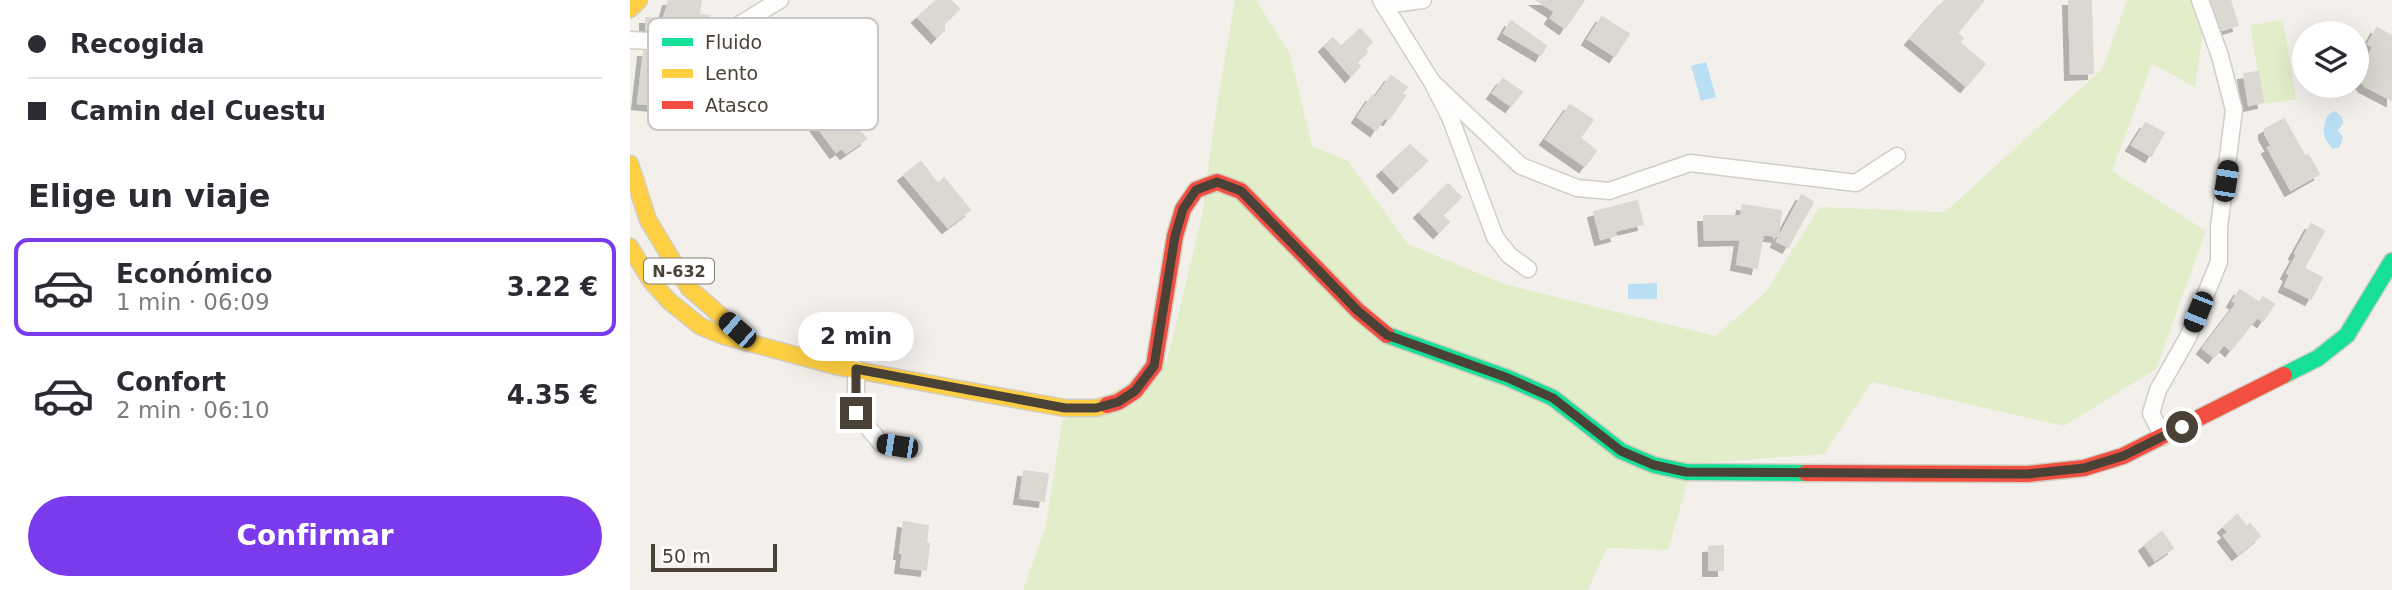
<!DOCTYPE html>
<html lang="es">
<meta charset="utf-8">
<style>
:root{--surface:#fff;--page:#f7f7f7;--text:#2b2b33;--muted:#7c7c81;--line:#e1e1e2;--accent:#7c3aed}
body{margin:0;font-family:"DejaVu Sans",sans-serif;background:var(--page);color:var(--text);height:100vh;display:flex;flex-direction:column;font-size:26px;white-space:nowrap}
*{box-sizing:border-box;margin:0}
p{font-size:23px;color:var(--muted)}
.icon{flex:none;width:38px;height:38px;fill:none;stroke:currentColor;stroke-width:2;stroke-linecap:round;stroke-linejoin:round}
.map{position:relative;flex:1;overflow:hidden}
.panel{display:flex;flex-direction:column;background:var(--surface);width:630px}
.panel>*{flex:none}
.guide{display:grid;align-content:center;height:154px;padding:0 28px;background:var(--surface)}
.buttons{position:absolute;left:1662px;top:21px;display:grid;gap:14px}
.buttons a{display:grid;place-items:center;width:77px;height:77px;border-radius:50%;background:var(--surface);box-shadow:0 7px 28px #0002;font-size:35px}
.scale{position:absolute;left:21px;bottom:18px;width:126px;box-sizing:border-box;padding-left:7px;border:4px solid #4a4236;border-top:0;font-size:19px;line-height:24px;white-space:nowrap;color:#4a4236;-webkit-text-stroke:5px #fff;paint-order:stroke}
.end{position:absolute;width:32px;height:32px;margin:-16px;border:9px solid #4a4236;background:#fff;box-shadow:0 0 0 4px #fff}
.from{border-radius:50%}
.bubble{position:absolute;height:49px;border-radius:24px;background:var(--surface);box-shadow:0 7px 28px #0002;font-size:23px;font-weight:700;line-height:49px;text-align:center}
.car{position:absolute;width:21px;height:42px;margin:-21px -10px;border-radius:9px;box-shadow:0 0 5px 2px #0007;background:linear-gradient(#222 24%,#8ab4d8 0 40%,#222 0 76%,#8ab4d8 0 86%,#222 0)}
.guide b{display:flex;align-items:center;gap:24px;height:66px;font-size:26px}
.guide b+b{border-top:2px solid var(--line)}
.guide i{width:18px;height:18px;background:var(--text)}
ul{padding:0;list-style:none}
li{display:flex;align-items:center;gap:21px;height:98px;margin:0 14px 10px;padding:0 14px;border:4px solid transparent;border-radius:14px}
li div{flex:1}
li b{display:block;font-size:26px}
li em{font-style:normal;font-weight:700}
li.current{border-color:var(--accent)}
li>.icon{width:63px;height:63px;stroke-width:1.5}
h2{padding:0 28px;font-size:32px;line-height:84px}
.primary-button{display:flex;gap:14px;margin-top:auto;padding:14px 28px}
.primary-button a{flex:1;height:80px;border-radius:42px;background:var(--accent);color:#fff;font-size:28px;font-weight:700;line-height:80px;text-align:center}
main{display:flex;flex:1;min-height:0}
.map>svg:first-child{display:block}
.green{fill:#e2eeca}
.water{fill:#badff4}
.building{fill:#dbd8d2;stroke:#dbd7d2;stroke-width:2;filter:url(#shadow)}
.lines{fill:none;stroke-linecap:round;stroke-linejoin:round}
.street-casing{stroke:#d1cec9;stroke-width:19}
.fast-casing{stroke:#d3cdc2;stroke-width:19}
.slow-casing{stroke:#d3cdc2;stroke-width:19}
.jam-casing{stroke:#d3cdc2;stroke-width:19}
.street{stroke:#fdfdfc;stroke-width:16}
.fast{stroke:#16e098;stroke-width:16}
.slow{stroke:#ffcf43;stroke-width:16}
.jam{stroke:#f24e42;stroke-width:16}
.route{stroke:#4a4236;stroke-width:9}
.labels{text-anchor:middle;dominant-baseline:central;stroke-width:5;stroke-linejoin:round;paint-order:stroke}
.shield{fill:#fff;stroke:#807b72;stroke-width:2}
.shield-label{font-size:16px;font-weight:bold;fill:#4a4236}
.key{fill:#fff;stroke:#c9c6c3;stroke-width:2}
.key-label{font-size:19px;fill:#4a4236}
</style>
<main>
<section class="panel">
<div class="guide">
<b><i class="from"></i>Recogida</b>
<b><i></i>Camin del Cuestu</b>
</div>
<h2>Elige un viaje</h2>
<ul>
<li class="current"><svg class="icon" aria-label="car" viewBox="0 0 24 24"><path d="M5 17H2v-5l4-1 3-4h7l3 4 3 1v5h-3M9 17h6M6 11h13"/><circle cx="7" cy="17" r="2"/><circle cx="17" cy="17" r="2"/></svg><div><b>Económico</b><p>1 min · 06:09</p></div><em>3.22 €</em></li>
<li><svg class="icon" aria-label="car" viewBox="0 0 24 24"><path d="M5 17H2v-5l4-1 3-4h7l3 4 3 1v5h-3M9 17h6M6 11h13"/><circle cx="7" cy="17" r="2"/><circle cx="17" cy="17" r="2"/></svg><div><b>Confort</b><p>2 min · 06:10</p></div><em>4.35 €</em></li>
</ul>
<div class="primary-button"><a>Confirmar</a></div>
</section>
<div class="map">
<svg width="1762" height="590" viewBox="0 0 1762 590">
<defs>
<filter id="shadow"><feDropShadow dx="-6" dy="6" stdDeviation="0" flood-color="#0004"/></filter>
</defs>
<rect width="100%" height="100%" fill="#f3f0ec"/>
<g class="green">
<path d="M 605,0 L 626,0 L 660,54 L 682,146 L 718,161 L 778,244 L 874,284 L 1085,336 L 1135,293 L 1190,207 L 1315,212 L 1473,68 L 1497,0 L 1561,0 L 1577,5 L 1565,87 L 1522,64 L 1482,171 L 1576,231 L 1526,369 L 1434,426 L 1242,382 L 1194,454 L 1063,464 L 1038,550 L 977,548 L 958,590 L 393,590 L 416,525 L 432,421 L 537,361 L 572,216 L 584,123 Z"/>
<path d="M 1653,20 L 1666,99 L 1633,104 L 1620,25 Z"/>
</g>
<g class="water">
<path d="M 1076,62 L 1086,97 L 1071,101 L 1061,66 Z"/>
<path d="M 1705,111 L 1712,117 L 1713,123 L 1708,131 L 1713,136 L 1710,147 L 1703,149 C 1692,138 1691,128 1698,115 Z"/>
<path d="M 1027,283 L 1027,299 L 998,299 L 998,284 Z"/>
</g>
<g class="building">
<path d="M 39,0 L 71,0 L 69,15 L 79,16 L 81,25 L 51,30 L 16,30 L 16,18 L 34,18 Z"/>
<path d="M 307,0 L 320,0 L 329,9 L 314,23 L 314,30 L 307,37 L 288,17 Z"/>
<path d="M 907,0 L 954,0 L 935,28 L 921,18 L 925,12 Z"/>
<path d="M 1315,0 L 1354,0 L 1327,33 L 1333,38 L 1329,42 L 1355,64 L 1336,86 L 1281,39 Z"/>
<path d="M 1439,0 L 1461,0 L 1463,73 L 1441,74 Z"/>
<path d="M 1581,0 L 1600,0 L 1608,25 L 1592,30 Z"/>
<path d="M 972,17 L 999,34 L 985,56 L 958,39 Z"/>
<path d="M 881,21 L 916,46 L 911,55 L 874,33 Z"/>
<path d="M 1747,28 L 1762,36 L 1762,100 L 1735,86 L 1729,79 L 1743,47 L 1738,44 Z"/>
<path d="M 730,29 L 742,42 L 735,49 L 737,52 L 726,63 L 730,66 L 721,76 L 695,46 L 703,38 L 711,47 Z"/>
<path d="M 14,51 L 39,52 L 37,81 L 64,82 L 63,106 L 34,106 L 8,103 Z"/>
<path d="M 1628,72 L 1633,102 L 1619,105 L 1614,74 Z"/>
<path d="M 761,76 L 777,87 L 771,94 L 775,96 L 759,119 L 754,118 L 746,130 L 728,117 L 742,96 L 745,98 Z"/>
<path d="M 873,79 L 892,92 L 881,106 L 863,93 Z"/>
<path d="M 210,104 L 236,139 L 216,153 L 212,148 L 206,152 L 184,122 Z"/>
<path d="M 940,105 L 963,120 L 950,138 L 966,151 L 955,166 L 916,139 Z"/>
<path d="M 1654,119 L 1675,157 L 1678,155 L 1689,174 L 1661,190 L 1638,148 L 1642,146 L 1635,134 L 1635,129 Z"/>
<path d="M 1516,123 L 1534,133 L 1521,156 L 1502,145 Z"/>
<path d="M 780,145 L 797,161 L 769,187 L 753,170 Z"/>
<path d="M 291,162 L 308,184 L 314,178 L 340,210 L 318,227 L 274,175 Z"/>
<path d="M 818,184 L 831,197 L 812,215 L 819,222 L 809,232 L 790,212 Z"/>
<path d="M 1172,195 L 1183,202 L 1158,247 L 1147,241 Z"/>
<path d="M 1007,201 L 1013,224 L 984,231 L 986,235 L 971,239 L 964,212 Z"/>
<path d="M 1113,205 L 1151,211 L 1148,236 L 1133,234 L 1127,268 L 1107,264 L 1111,239 L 1075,240 L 1074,216 L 1111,216 Z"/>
<path d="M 1681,224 L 1694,231 L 1674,268 L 1692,278 L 1681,299 L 1655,286 L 1660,275 L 1657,273 L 1667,255 L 1665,253 Z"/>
<path d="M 1610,290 L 1630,303 L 1633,297 L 1644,304 L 1633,321 L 1627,317 L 1601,350 L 1594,344 L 1584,357 L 1573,348 L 1607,303 L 1603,301 Z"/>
<path d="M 394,471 L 418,474 L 414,501 L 390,498 Z"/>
<path d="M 1607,515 L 1617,527 L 1620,524 L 1630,536 L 1608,554 L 1594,536 L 1599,532 L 1594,527 Z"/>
<path d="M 274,522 L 298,526 L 296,543 L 299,544 L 296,570 L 271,567 L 273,553 L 270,553 Z"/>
<path d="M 1532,532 L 1543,548 L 1525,560 L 1515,545 Z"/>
<path d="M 1093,546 L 1093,570 L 1079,570 L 1079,547 Z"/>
</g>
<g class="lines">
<defs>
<g id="street">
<path d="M 751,0 L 802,82 L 820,117 L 865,237 L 879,255 L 898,269"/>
<path d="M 754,5 L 793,0"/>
<path d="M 0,40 C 33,42 72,44 103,28 C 119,20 134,9 150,0"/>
<path d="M 802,82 L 891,166 L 947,188 L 979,191 L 1060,163 L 1226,183 L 1267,156"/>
<path d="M 226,369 L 226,413 L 251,443 L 283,448"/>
<path d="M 1533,437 L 1521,413 L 1528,390 L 1558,337 L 1589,262 L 1589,227 L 1604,110 L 1590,56 L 1570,0"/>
</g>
<g id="fast">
<path d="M 757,335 L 878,378 L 923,398 L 991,451 L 1024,465 L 1056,472 L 1176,473"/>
<path d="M 1654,375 L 1688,358 L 1717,335 L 1762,261"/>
</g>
<g id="slow">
<path d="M 0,9 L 9,0"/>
<path d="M 0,164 L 18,220 L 59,288 L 115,337"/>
<path d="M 0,247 L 21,281 L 39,301 L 70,326 L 94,336 L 210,367 L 323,388 L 435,408 L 466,408 L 477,405"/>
</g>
<g id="jam">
<path d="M 477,405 L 488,402 L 505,391 L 524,366 L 545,236 L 553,209 L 566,190 L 587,182 L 611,191 L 728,311 L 757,335"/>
<path d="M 1176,473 L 1398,474 L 1454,468 L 1493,456 L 1654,375"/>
</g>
</defs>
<use href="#street" class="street-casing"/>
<use href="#fast" class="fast-casing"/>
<use href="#slow" class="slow-casing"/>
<use href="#jam" class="jam-casing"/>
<use href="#street" class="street"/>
<use href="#fast" class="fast"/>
<use href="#slow" class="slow"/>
<use href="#jam" class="jam"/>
</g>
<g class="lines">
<path class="route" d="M 226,413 L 226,369 L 435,408 L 466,408 L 488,402 L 505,391 L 524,366 L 545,236 L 553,209 L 566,190 L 587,182 L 611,191 L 728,311 L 757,335 L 878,378 L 923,398 L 991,451 L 1024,465 L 1056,472 L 1398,474 L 1454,468 L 1493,456 L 1552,427"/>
</g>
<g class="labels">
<rect class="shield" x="14" y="258.5" width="70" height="25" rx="5"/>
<g class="shield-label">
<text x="49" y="271">N-632</text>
</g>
</g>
<rect x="18" y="18" width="230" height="112" rx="10" class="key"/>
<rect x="32" y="38" width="31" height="8" fill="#16e098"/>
<rect x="32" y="69" width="31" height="9" fill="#ffcf43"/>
<rect x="32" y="101" width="31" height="8" fill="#f24e42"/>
<g class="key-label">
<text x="75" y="49">Fluido</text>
<text x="75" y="80">Lento</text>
<text x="75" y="112">Atasco</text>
</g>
</svg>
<div class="buttons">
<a><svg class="icon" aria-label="layers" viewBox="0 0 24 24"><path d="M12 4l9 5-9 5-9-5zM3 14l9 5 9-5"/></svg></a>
</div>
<div class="scale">50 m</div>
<i class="end from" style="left:1552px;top:427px"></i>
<i class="end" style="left:226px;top:413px"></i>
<div class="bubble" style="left:168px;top:312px;width:116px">2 min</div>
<i class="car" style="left:1596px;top:181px;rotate:9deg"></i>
<i class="car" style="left:1568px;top:312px;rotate:202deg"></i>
<i class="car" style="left:107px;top:330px;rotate:311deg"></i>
<i class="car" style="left:267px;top:446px;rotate:279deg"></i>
</div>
</main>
